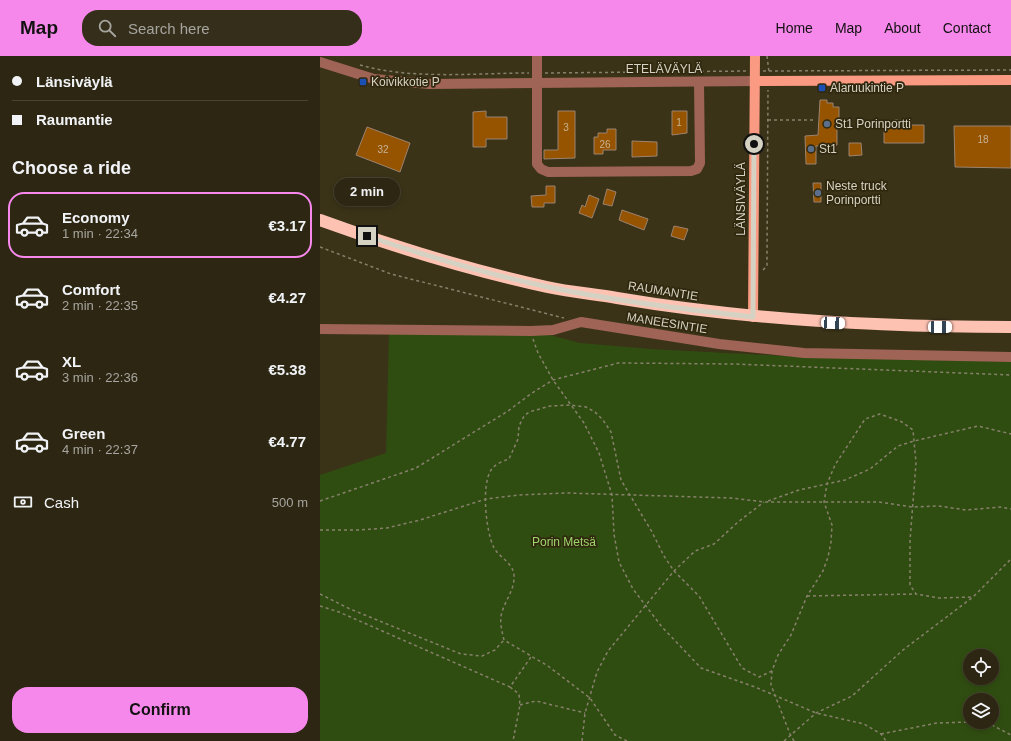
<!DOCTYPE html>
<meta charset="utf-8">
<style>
:root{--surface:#2c2612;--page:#342e1b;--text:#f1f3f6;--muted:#a6a59f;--line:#484332;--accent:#f788eb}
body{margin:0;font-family:Helvetica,sans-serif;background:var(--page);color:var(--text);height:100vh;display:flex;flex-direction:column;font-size:15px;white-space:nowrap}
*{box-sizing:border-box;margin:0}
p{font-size:13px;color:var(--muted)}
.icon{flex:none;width:22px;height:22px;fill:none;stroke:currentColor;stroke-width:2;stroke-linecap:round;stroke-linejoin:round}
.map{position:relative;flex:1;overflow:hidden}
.panel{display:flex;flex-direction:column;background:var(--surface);width:320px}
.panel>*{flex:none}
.guide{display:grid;align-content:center;height:88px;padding:0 12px;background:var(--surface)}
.tools{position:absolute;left:643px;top:593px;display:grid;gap:8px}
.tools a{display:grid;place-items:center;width:36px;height:36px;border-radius:50%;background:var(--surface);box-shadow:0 2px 6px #0003,0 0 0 1px var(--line);font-size:20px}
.end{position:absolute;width:18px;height:18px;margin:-9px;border:5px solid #d6d2c3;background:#111;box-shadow:0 0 0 2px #111}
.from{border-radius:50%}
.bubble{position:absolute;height:28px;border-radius:14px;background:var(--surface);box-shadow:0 2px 6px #0003,0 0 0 1px var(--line);font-size:13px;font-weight:600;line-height:28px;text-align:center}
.car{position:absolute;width:12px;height:24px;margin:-12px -6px;border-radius:5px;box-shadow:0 0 3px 1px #0007;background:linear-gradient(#fff 24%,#345 0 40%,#fff 0 76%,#345 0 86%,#fff 0)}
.guide b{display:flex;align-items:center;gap:14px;height:38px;font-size:15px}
.guide b+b{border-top:1px solid var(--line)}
.guide i{width:10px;height:10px;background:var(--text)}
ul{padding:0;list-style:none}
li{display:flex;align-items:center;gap:12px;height:66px;margin:0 8px 6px;padding:0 4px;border:2px solid transparent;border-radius:16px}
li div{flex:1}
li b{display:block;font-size:15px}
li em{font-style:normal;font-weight:600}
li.selected{border-color:var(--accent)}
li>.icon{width:36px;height:36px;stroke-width:1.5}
h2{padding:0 12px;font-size:18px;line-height:48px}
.pay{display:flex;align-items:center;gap:10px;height:44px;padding:0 12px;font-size:15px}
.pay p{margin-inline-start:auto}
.action{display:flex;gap:8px;margin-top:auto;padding:8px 12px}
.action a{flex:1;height:46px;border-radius:16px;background:var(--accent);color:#111;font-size:16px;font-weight:600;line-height:46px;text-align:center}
header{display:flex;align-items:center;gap:24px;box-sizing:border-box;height:56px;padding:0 20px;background:var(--accent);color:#111}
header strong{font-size:19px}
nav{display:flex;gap:22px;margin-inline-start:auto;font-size:14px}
.search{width:280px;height:36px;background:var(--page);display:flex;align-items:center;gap:10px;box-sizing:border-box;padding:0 14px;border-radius:16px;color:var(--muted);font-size:15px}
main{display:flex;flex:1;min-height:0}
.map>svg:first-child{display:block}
.green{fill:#304d11;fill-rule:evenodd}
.building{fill:#965400;stroke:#9c836f}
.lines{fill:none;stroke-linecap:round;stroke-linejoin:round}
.path{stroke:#87816c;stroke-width:1.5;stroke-dasharray:3 3;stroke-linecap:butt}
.minor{stroke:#9f6455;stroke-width:10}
.major{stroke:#fb9a82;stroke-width:10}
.highway{stroke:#fdc2b2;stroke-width:12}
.route{stroke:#d6d2c3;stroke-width:5}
.transit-dot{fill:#1a4fb4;stroke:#30280e;stroke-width:1.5}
.service-dot{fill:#5c6f8a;stroke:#30280e;stroke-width:1.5}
.labels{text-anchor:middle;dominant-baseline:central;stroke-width:3.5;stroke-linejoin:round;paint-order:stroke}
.number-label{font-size:10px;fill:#c6b292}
.street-label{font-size:12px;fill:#d6d2c3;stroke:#30280e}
.poi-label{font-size:12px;fill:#d6d2c3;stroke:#30280e;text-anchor:start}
.park-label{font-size:12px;fill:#9ed66c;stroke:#30280e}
</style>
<header>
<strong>Map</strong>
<div class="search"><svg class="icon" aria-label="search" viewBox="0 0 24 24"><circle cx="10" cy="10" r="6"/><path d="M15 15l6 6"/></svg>Search here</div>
<nav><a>Home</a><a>Map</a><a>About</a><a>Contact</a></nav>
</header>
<main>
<section class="panel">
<div class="guide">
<b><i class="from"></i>Länsiväylä</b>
<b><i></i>Raumantie</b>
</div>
<h2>Choose a ride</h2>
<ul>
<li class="selected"><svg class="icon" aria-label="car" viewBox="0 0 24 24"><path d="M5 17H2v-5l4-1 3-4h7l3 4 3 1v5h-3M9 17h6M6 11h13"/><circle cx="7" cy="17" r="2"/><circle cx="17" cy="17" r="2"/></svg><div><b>Economy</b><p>1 min · 22:34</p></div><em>€3.17</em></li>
<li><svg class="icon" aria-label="car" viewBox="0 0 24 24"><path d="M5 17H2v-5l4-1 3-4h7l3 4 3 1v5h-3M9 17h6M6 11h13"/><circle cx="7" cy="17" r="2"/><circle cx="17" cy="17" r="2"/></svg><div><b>Comfort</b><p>2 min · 22:35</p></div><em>€4.27</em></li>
<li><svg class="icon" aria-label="car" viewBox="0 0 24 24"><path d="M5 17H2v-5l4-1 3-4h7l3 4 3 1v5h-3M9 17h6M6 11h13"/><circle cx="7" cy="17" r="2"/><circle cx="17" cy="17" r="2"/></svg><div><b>XL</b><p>3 min · 22:36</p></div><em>€5.38</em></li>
<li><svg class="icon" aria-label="car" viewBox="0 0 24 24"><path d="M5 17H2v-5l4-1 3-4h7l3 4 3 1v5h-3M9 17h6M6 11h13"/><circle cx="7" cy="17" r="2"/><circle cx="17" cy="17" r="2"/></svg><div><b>Green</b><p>4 min · 22:37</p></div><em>€4.77</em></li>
</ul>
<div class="pay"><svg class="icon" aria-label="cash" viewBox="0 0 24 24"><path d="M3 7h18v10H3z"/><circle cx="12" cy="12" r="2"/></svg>Cash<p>500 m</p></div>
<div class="action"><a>Confirm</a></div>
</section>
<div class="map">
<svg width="691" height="685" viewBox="0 0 691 685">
<rect width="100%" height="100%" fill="#3a3318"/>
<path class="green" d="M 69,278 L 230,279 L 260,287 L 331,293 L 483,301 L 691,306 L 691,685 L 0,685 L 0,419 L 66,397 ZM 650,600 L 672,600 L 672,622 L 650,622 ZM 650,644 L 672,644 L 672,666 L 650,666 Z"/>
<g class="building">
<path d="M 500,44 L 507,44 L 507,47 L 513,47 L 513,51 L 519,51 L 519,63 L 517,63 L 517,89 L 496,90 L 496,108 L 486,108 L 485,80 L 498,79 Z"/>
<path d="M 166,55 L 166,61 L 187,61 L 187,83 L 166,83 L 166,91 L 153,91 L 153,56 Z"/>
<path d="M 238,55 L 255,55 L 255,102 L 224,103 L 224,94 L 238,94 Z"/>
<path d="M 352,55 L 367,55 L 367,77 L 352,79 Z"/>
<path d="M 574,64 L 591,64 L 591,69 L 604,69 L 604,87 L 564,87 L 564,69 L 574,69 Z"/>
<path d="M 634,70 L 691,70 L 691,112 L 635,111 Z"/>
<path d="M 47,71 L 90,87 L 80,116 L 36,99 Z"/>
<path d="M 287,73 L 296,73 L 296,94 L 283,94 L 283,98 L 274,98 L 274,81 L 278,81 L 278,77 L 287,77 Z"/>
<path d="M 312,85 L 337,86 L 337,100 L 312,101 Z"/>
<path d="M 529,87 L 541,87 L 542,99 L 529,100 Z"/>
<path d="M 493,127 L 501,127 L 501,146 L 494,146 Z"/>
<path d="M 226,130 L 235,130 L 235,147 L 224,147 L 224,151 L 212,151 L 211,140 L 226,139 Z"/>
<path d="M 287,133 L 296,136 L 292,150 L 283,148 Z"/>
<path d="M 269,139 L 279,143 L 272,162 L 259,157 L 262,149 L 265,151 Z"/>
<path d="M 302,154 L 328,163 L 324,174 L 299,164 Z"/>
<path d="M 354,170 L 368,173 L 364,184 L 351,180 Z"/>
</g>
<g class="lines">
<g class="path">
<path d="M 447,0 L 449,16"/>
<path d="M 40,9 C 93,24 154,17 209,17"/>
<path d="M 443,15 L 691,14"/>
<path d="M 225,17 L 427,15"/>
<path d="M 448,64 L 493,64"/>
<path d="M 0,191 L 71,218 L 244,262"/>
<path d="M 443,214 L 447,210 L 447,201 L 448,34"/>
<path d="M 213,283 L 218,297 L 233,324 L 264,367 L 279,397 L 292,439 L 294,478 L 299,506 L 313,533 L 342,571 L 381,612 L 435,631 L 496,657 L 544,668 L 561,678 L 566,685"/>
<path d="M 0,445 L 96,412 L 188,355 L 212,337 L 233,324 L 298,307 L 414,308 L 691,319"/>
<path d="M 448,445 L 479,434 L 525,424 L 550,413 L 578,390 L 594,385 L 658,370 L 691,378"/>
<path d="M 0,474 L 39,474 L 67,472 L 100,464 L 166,443 L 199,439 L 247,437 L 411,442 L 445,446 L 559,446 L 592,451 L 619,450 L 646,454 L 681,451 L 691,453"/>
<path d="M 0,538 L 30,553 L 141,598 L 162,600 L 175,594 L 184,584"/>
<path d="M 487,540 L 596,538"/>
<path d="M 0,550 L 19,556 L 190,631 L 211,601"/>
<path d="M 190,631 L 199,638 L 200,649 L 193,685"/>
<path d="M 200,649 L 216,645 L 265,657"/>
<path d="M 654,666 L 670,668 L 691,679"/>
<path d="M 561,678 L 617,667 L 650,666"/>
<path d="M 262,685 L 265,657 L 277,616 L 288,595 L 354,515 L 375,495 L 394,488 L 418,466 L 444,446"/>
<path d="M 307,685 L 295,679 L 270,642 L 228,610 L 184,584 C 182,575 179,565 182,556 C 186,543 195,533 194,519 C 193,507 180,502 174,492 C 166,476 161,430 171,414 C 175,408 183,405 189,403 L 198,383 L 199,370 L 204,360 L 209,356 L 230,350 L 250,349 L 266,351 L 275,356 L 283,364 L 291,376 L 301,424 L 332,476 L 344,500 L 354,515 L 379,540 L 422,612 L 439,621 L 452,615"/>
<path d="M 464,685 L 496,657 L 532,640 L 583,594 L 653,541 L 691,503"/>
<path d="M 474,685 L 470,678 L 451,629 L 452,615 L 458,599 L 471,579 L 487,540 L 503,515 L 508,501 L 511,486 L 512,469 L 504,446 L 507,428 L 515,409 L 545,363 L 560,358 L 582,366 L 593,374 L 596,407 L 590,485 L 590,529 L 596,538 L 619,542 L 653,541"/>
</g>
<g class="minor">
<path d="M 217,0 L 217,108 L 221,113 L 228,116 L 371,115 L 377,113 L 380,107 L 379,26"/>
<path d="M 0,6 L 54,23 L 109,28 L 435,25"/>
<path d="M 0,273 L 211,275 L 233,274 L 261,266 L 399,288 L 484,297 L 691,301"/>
</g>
<g class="major">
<path d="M 435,25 L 691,24"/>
<path d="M 433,261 L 435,0"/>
</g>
<path class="highway" d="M 0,164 C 74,191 150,214 227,231 C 250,236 274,238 297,242 C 427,264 559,271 691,271"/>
</g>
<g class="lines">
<path class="route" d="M 47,180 C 106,200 167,218 228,231 C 296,245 364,253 433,261 L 434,88"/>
</g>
<g class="transit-dot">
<rect x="39" y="22" width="8" height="8" rx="2"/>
<rect x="498" y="28" width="8" height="8" rx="2"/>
</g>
<g class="service-dot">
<circle cx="507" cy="68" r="4"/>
<circle cx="491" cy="93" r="4"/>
<circle cx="498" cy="137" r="4"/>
</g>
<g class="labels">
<g class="number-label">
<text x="359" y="66">1</text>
<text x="246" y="71">3</text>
<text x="663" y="83">18</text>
<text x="285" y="88">26</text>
<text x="63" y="93">32</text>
</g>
<g class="street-label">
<text x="344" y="13">ETELÄVÄYLÄ</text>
<text transform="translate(421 143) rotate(-90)">LÄNSIVÄYLÄ</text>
<text transform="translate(343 235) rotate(9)">RAUMANTIE</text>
<text transform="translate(347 267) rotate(9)">MANEESINTIE</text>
</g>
<g class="poi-label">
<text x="51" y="26">Koivikkotie P</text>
<text x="510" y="32">Alaruukintie P</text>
<text x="515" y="68">St1 Porinportti</text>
<text x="499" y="93">St1</text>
<text x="506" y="130">Neste truck<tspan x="506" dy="14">Porinportti</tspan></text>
</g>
<g class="park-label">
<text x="244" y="486">Porin Metsä</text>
</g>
</g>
</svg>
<div class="tools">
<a><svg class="icon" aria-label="locate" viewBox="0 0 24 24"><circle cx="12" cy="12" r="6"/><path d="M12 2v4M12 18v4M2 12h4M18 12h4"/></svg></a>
<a><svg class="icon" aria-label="layers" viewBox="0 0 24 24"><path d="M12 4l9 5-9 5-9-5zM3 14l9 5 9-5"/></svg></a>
</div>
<i class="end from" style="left:434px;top:88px"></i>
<i class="end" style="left:47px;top:180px"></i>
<div class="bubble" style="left:14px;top:122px;width:66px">2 min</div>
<i class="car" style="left:513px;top:267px;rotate:93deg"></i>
<i class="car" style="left:620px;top:271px;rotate:90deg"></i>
</div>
</main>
